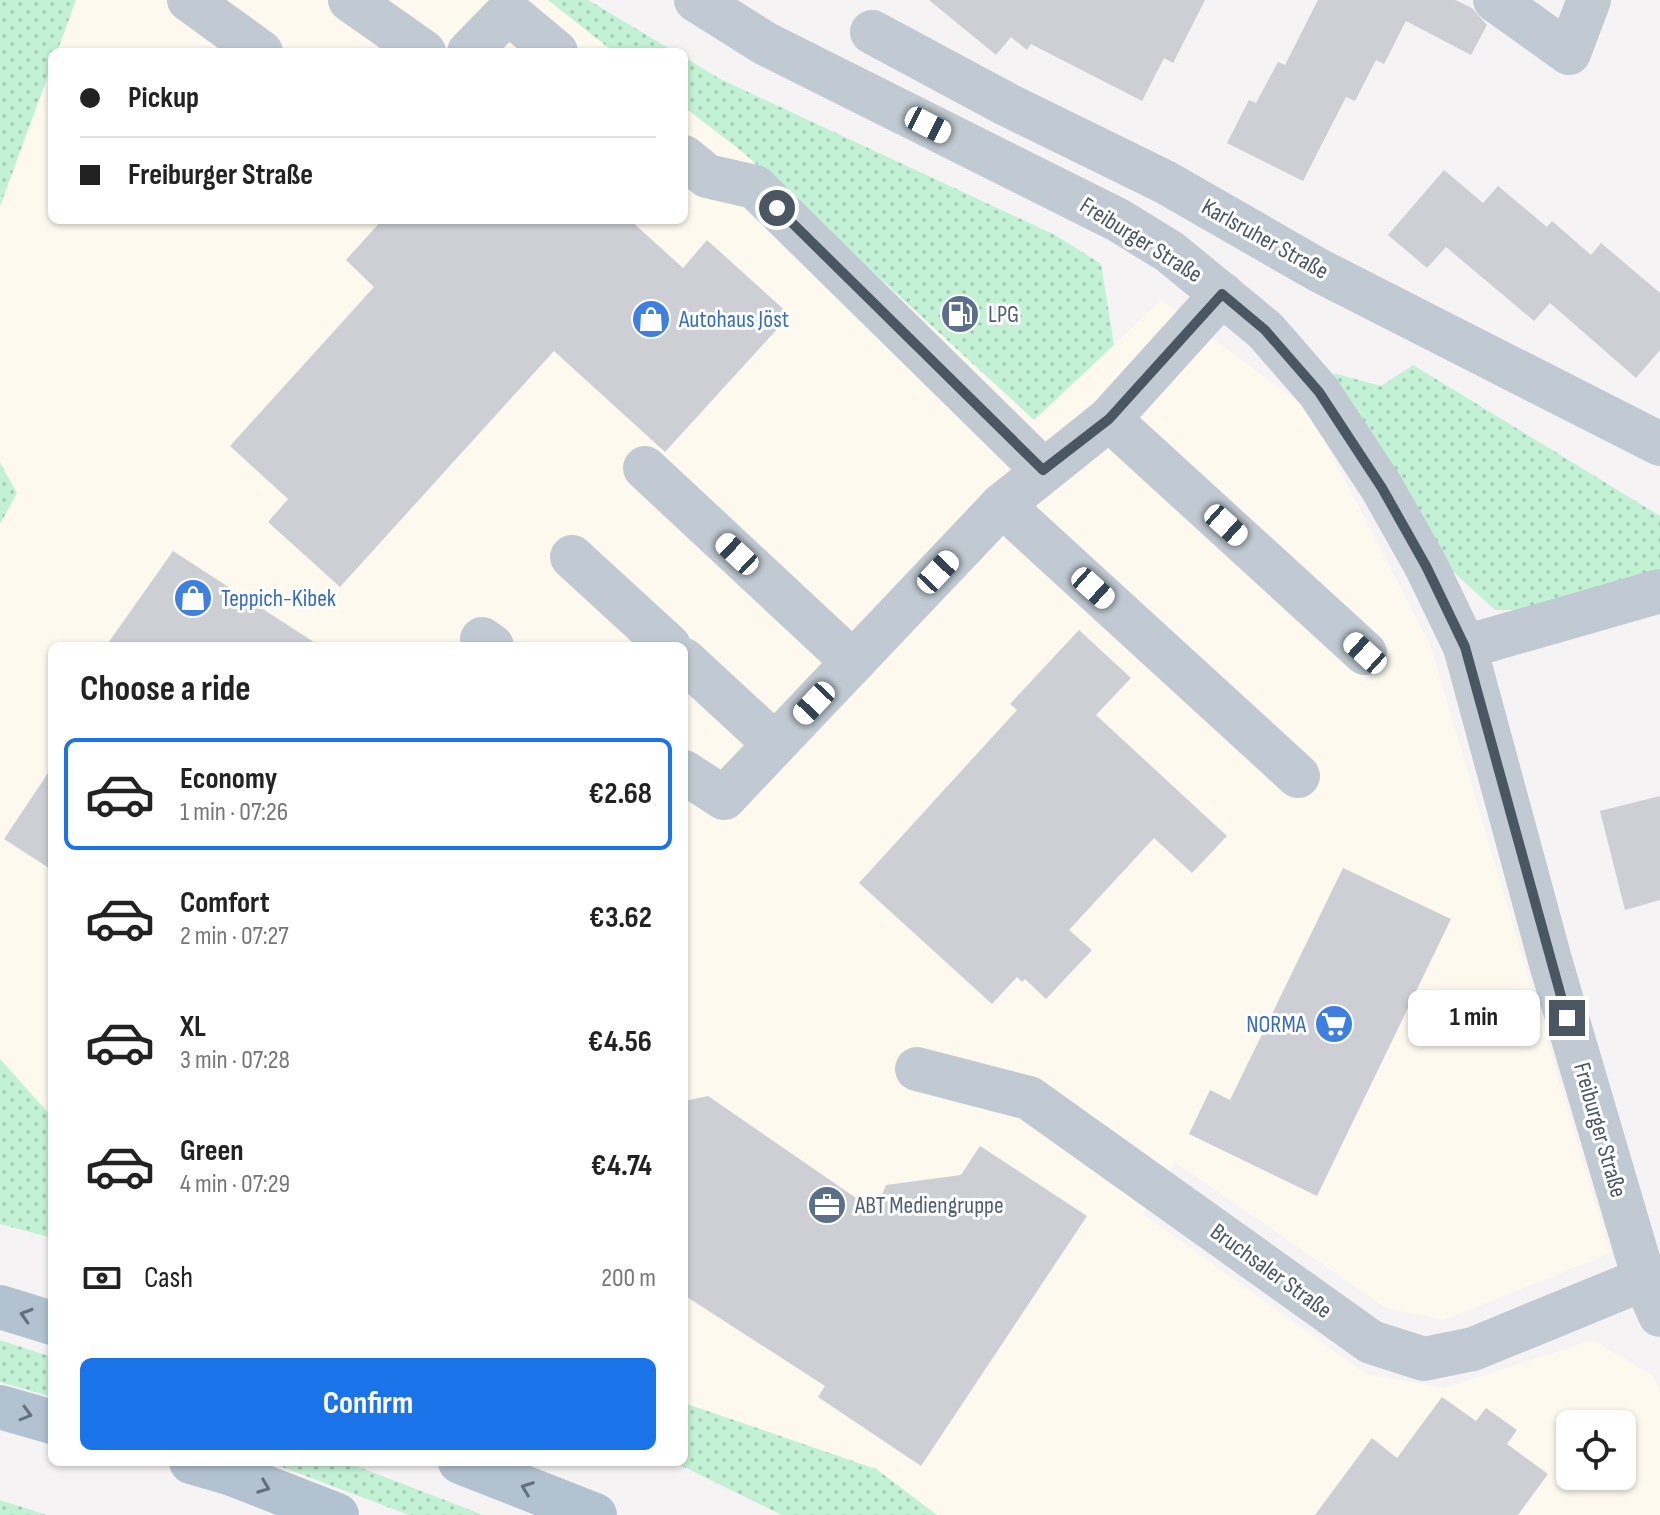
<!DOCTYPE html>
<meta charset="utf-8">
<style>
:root{--surface:#fff;--page:#f6f6f6;--text:#222;--muted:#767676;--line:#e0e0e0;--accent:#1a73e8}
body{margin:0;font-family:"Sofia Sans Condensed",sans-serif;background:var(--page);color:var(--text);height:100vh;display:flex;flex-direction:column;font-size:30px;white-space:nowrap}
*{box-sizing:border-box;margin:0}
p{font-size:26px;color:var(--muted)}
.icon{flex:none;width:44px;height:44px;fill:none;stroke:currentColor;stroke-width:2;stroke-linecap:round;stroke-linejoin:round}
.map{position:relative;flex:1;overflow:hidden}
.side{position:absolute;left:48px;top:642px;width:640px;height:824px;display:flex;flex-direction:column;background:var(--surface);border-radius:12px;box-shadow:0 2px 6px #0004}
.side>*{flex:none}
.banner{position:absolute;left:48px;top:48px;width:640px;height:176px;border-radius:12px;box-shadow:0 2px 6px #0004;display:grid;align-content:center;height:176px;padding:0 32px;background:var(--surface)}
.tools{position:absolute;left:1556px;top:1410px;display:grid;gap:16px}
.tools a{display:grid;place-items:center;width:80px;height:80px;border-radius:12px;background:var(--surface);box-shadow:0 2px 6px #0004;font-size:40px}
.end{position:absolute;width:36px;height:36px;margin:-18px;border:10px solid #4a5661;background:#fff;box-shadow:0 0 0 4px #fff}
.from{border-radius:50%}
.bubble{position:absolute;height:56px;border-radius:12px;background:var(--surface);box-shadow:0 2px 6px #0004;font-size:26px;font-weight:700;line-height:56px;text-align:center}
.car{position:absolute;width:24px;height:48px;margin:-24px -12px;border-radius:10px;box-shadow:0 0 6px 2px #0007;background:linear-gradient(#fff 24%,#345 0 40%,#fff 0 76%,#345 0 86%,#fff 0)}
.banner b{display:flex;align-items:center;gap:28px;height:76px;font-size:30px}
.banner b+b{border-top:2px solid var(--line)}
.banner i{width:20px;height:20px;background:var(--text)}
ul{padding:0;list-style:none}
li{display:flex;align-items:center;gap:24px;height:112px;margin:0 16px 12px;padding:0 16px;border:4px solid transparent;border-radius:12px}
li div{flex:1}
li b{display:block;font-size:30px}
li em{font-style:normal;font-weight:700}
li.active{border-color:var(--accent)}
li>.icon{width:72px;height:72px;stroke-width:1.5}
h2{padding:0 32px;font-size:36px;line-height:96px}
.pay{display:flex;align-items:center;gap:20px;height:88px;padding:0 32px;font-size:30px}
.pay p{margin-inline-start:auto}
.button{display:flex;gap:16px;margin-top:auto;padding:16px 32px}
.button a{flex:1;height:92px;border-radius:12px;background:var(--accent);color:#fff;font-size:32px;font-weight:700;line-height:92px;text-align:center}
.map>svg:first-child{display:block}
.commercial{fill:#fdf9ef;fill-rule:evenodd}
.grass{fill:url(#grass-dots)}
.building{fill:#cdcfd5}
.lines{fill:none;stroke-linecap:round;stroke-linejoin:round}
.minor{stroke:#c1cad2;stroke-width:44}
.major{stroke:#b3c2d1;stroke-width:44}
.oneway{stroke:#64717d}
.route{stroke:#4a5661;stroke-width:10}
.labels{text-anchor:middle;dominant-baseline:central;stroke-width:6;stroke-linejoin:round;paint-order:stroke}
.street-label{font-size:24px;fill:#4a5661;stroke:#fff}
.service-label{font-size:24px;fill:#4e5e75;stroke:#fff;text-anchor:start}
.shop-label{font-size:24px;fill:#366cbe;stroke:#fff;text-anchor:start}
</style>
<div class="map">
<svg width="1660" height="1515" viewBox="0 0 1660 1515">
<defs>
<pattern id="grass-dots" width="8" height="8" patternUnits="userSpaceOnUse" patternTransform="scale(2)"><rect width="8" height="8" fill="#c3f1d5"/><path d="M2 2h.1M6 6h.1" fill="none" stroke="#a0c6b0" stroke-width="1.8" stroke-linecap="round"/></pattern>
</defs>
<rect width="100%" height="100%" fill="#f5f3f3"/>
<g class="commercial">
<path d="M 76,0 L 548,0 L 614,52 L 57,52 Z"/>
<path d="M 52,65 L 52,220 L 684,220 L 684,107 L 744,153 L 1034,420 L 1161,300 L 1308,409 L 1430,644 L 1610,1253 L 1444,1320 L 1386,1308 L 1175,1162 L 1143,1214 L 1366,1374 L 1445,1388 L 1593,1340 L 1652,1375 L 1660,1392 L 1660,1515 L 937,1515 L 876,1469 L 684,1403 L 684,646 L 52,646 L 52,1117 L 0,1059 L 0,524 L 17,493 L 0,463 L 0,206 ZM 1570,1424 L 1622,1424 L 1622,1476 L 1570,1476 Z"/>
</g>
<g class="grass">
<path d="M 0,0 L 76,0 L 57,52 L 52,52 L 52,65 L 0,206 Z"/>
<path d="M 548,0 L 588,0 L 675,52 L 614,52 Z"/>
<path d="M 684,57 L 720,79 L 1055,235 L 1101,264 L 1114,345 L 1034,420 L 744,153 L 684,107 Z"/>
<path d="M 1413,365 L 1660,516 L 1660,573 L 1554,610 L 1495,610 L 1445,564 L 1333,373 L 1381,386 Z"/>
<path d="M 0,463 L 17,493 L 0,524 Z"/>
<path d="M 0,1059 L 52,1117 L 52,1238 L 0,1224 Z"/>
<path d="M 0,1340 L 52,1357 L 52,1397 L 0,1382 Z"/>
<path d="M 684,1403 L 876,1469 L 937,1515 L 782,1515 L 674,1462 L 684,1462 Z"/>
<path d="M 269,1462 L 346,1462 L 483,1515 L 409,1515 Z"/>
<path d="M 0,1500 L 47,1515 L 0,1515 Z"/>
</g>
<g class="building">
<path d="M 929,0 L 1205,0 L 1173,63 L 1164,58 L 1142,101 L 1031,44 L 1027,50 L 1011,37 L 996,55 Z"/>
<path d="M 1318,0 L 1455,0 L 1472,8 L 1487,25 L 1471,55 L 1406,21 L 1384,64 L 1376,60 L 1355,101 L 1346,97 L 1303,181 L 1227,143 L 1249,100 L 1256,103 L 1278,62 L 1285,65 Z"/>
<path d="M 1444,170 L 1483,203 L 1498,186 L 1547,227 L 1552,221 L 1591,255 L 1601,243 L 1660,293 L 1660,350 L 1636,378 L 1550,303 L 1534,321 L 1446,247 L 1427,268 L 1388,235 Z"/>
<path d="M 382,220 L 630,220 L 683,268 L 707,240 L 790,315 L 665,452 L 554,351 L 340,587 L 268,522 L 288,499 L 230,446 L 374,287 L 346,260 Z"/>
<path d="M 173,551 L 320,646 L 106,646 Z"/>
<path d="M 1079,630 L 1131,678 L 1096,715 L 1227,836 L 1192,873 L 1154,838 L 1069,930 L 1092,950 L 1046,999 L 1025,979 L 1022,982 L 1017,977 L 992,1004 L 859,883 L 1017,710 L 1010,704 Z"/>
<path d="M 52,767 L 52,870 L 4,839 Z"/>
<path d="M 1660,796 L 1660,900 L 1625,910 L 1600,811 Z"/>
<path d="M 1343,868 L 1451,919 L 1317,1196 L 1189,1134 L 1210,1090 L 1230,1100 Z"/>
<path d="M 708,1096 L 875,1211 L 886,1185 L 961,1175 L 980,1146 L 1087,1216 L 921,1466 L 818,1397 L 825,1386 L 684,1295 L 684,1101 Z"/>
<path d="M 1442,1397 L 1476,1421 L 1486,1408 L 1517,1430 L 1507,1444 L 1548,1474 L 1518,1515 L 1315,1515 L 1372,1438 L 1397,1458 Z"/>
</g>
<g class="lines">
<g class="minor">
<path d="M 189,0 L 261,52"/>
<path d="M 350,0 L 424,52"/>
<path d="M 696,0 L 766,44 L 1118,220 L 1170,252 L 1265,330 L 1319,392 L 1382,488 L 1426,566 L 1465,647 L 1550,960 L 1644,1279 L 1660,1315"/>
<path d="M 1495,0 L 1569,53 L 1589,0"/>
<path d="M 872,32 L 1006,104 L 1165,182 L 1320,271 L 1660,444"/>
<path d="M 469,52 L 508,12 L 556,52"/>
<path d="M 684,157 L 707,176 L 755,187 L 1043,470"/>
<path d="M 1109,419 L 1365,653"/>
<path d="M 645,468 L 853,662"/>
<path d="M 1002,505 L 1298,776"/>
<path d="M 572,557 L 669,646"/>
<path d="M 482,639 L 492,646"/>
<path d="M 1465,647 L 1660,591"/>
<path d="M 684,660 L 775,744"/>
<path d="M 684,772 L 724,798 L 1002,505 L 1109,419 L 1222,294"/>
<path d="M 917,1069 L 1029,1098 L 1371,1342 L 1424,1359 L 1473,1349 L 1644,1279"/>
</g>
<g class="major">
<path d="M 0,1307 L 52,1323"/>
<path d="M 0,1407 L 52,1422"/>
<path d="M 191,1462 L 229,1473 L 337,1515"/>
<path d="M 460,1462 L 595,1515"/>
</g>
</g>
<defs><path id="oneway-chevron" d="M-2-3.5L2.5 0L-2 3.5" fill="none" stroke-width="1.6" stroke-linecap="round" stroke-linejoin="round" transform="scale(2)"/></defs>
<g class="oneway">
<use href="#oneway-chevron" transform="translate(26 1315) rotate(-163)"/>
<use href="#oneway-chevron" transform="translate(26 1414) rotate(16)"/>
<use href="#oneway-chevron" transform="translate(264 1487) rotate(21)"/>
<use href="#oneway-chevron" transform="translate(527 1488) rotate(-159)"/>
</g>
<g class="lines">
<path class="route" d="M 777,208 L 1043,470 L 1109,419 L 1222,294 L 1265,330 L 1319,392 L 1382,488 L 1426,566 L 1465,647 L 1567,1018"/>
</g>
<defs>
<symbol id="fuel-disc" viewBox="-11 -11 22 22"><circle r="9.5" fill="#5c6f8a" stroke="#fff"/><path d="M-5.5-6h7V0h2V4h1.3V-2.5L3-4.5l.8-.8L6-3V5H2.5V1h-1V6h-7ZM-4.2-4.7v3.2H.2V-4.7Z" fill="#fff"/></symbol>
<symbol id="shop-disc" viewBox="-11 -11 22 22"><circle r="9.5" fill="#3f7fe0" stroke="#fff"/><path d="M-5-2.5h2.3a2.7 3.5 0 0 1 5.4 0H5L5.5 6h-11ZM-1.5-2.5h3a1.5 2.3 0 0 0-3 0Z" fill="#fff"/></symbol>
<symbol id="supermarket-disc" viewBox="-11 -11 22 22"><circle r="9.5" fill="#3f7fe0" stroke="#fff"/><path d="M-6-5.5h2.5l.6 2H6L4.5 2H-2.5L-4.4-4H-6ZM-1.5 3.2a1.3 1.3 0 1 0 .1 0ZM3 3.2a1.3 1.3 0 1 0 .1 0Z" fill="#fff"/></symbol>
<symbol id="office-disc" viewBox="-11 -11 22 22"><circle r="9.5" fill="#5c6f8a" stroke="#fff"/><path d="M-6-3h4V-5.5h4V-3h4V5H-6ZM-1-4.5V-3h2v-1.5ZM-6 0V1H6V0Z" fill="#fff"/></symbol>
</defs>
<g fill-rule="evenodd">
<use href="#fuel-disc" x="938" y="292" width="44" height="44"/>
<use href="#shop-disc" x="629" y="297" width="44" height="44"/>
<use href="#shop-disc" x="171" y="576" width="44" height="44"/>
<use href="#supermarket-disc" x="1312" y="1002" width="44" height="44"/>
<use href="#office-disc" x="805" y="1183" width="44" height="44"/>
</g>
<g class="labels">
<g class="street-label">
<text transform="translate(1265 239) rotate(29)">Karlsruher Straße</text>
<text transform="translate(1141 240) rotate(32)">Freiburger Straße</text>
<text transform="translate(1600 1130) rotate(74)">Freiburger Straße</text>
<text transform="translate(1271 1271) rotate(36)">Bruchsaler Straße</text>
</g>
<g class="service-label">
<text x="988" y="314">LPG</text>
<text x="855" y="1205">ABT Mediengruppe</text>
</g>
<g class="shop-label">
<text x="679" y="319">Autohaus Jöst</text>
<text x="221" y="598">Teppich-Kibek</text>
<text x="1306" y="1024" text-anchor="end">NORMA</text>
</g>
</g>
</svg>
<div class="tools">
<a><svg class="icon" aria-label="locate" viewBox="0 0 24 24"><circle cx="12" cy="12" r="6"/><path d="M12 2v4M12 18v4M2 12h4M18 12h4"/></svg></a>
</div>
<i class="end from" style="left:777px;top:208px"></i>
<i class="end" style="left:1567px;top:1018px"></i>
<div class="bubble" style="left:1408px;top:990px;width:132px">1 min</div>
<i class="car" style="left:928px;top:125px;rotate:117deg"></i>
<i class="car" style="left:1226px;top:525px;rotate:132deg"></i>
<i class="car" style="left:737px;top:554px;rotate:313deg"></i>
<i class="car" style="left:938px;top:572px;rotate:43deg"></i>
<i class="car" style="left:1093px;top:588px;rotate:132deg"></i>
<i class="car" style="left:1365px;top:653px;rotate:312deg"></i>
<i class="car" style="left:814px;top:703px;rotate:223deg"></i>
<div class="banner">
<b><i class="from"></i>Pickup</b>
<b><i></i>Freiburger Straße</b>
</div>
<section class="side">
<h2>Choose a ride</h2>
<ul>
<li class="active"><svg class="icon" aria-label="car" viewBox="0 0 24 24"><path d="M5 17H2v-5l4-1 3-4h7l3 4 3 1v5h-3M9 17h6M6 11h13"/><circle cx="7" cy="17" r="2"/><circle cx="17" cy="17" r="2"/></svg><div><b>Economy</b><p>1 min · 07:26</p></div><em>€2.68</em></li>
<li><svg class="icon" aria-label="car" viewBox="0 0 24 24"><path d="M5 17H2v-5l4-1 3-4h7l3 4 3 1v5h-3M9 17h6M6 11h13"/><circle cx="7" cy="17" r="2"/><circle cx="17" cy="17" r="2"/></svg><div><b>Comfort</b><p>2 min · 07:27</p></div><em>€3.62</em></li>
<li><svg class="icon" aria-label="car" viewBox="0 0 24 24"><path d="M5 17H2v-5l4-1 3-4h7l3 4 3 1v5h-3M9 17h6M6 11h13"/><circle cx="7" cy="17" r="2"/><circle cx="17" cy="17" r="2"/></svg><div><b>XL</b><p>3 min · 07:28</p></div><em>€4.56</em></li>
<li><svg class="icon" aria-label="car" viewBox="0 0 24 24"><path d="M5 17H2v-5l4-1 3-4h7l3 4 3 1v5h-3M9 17h6M6 11h13"/><circle cx="7" cy="17" r="2"/><circle cx="17" cy="17" r="2"/></svg><div><b>Green</b><p>4 min · 07:29</p></div><em>€4.74</em></li>
</ul>
<div class="pay"><svg class="icon" aria-label="cash" viewBox="0 0 24 24"><path d="M3 7h18v10H3z"/><circle cx="12" cy="12" r="2"/></svg>Cash<p>200 m</p></div>
<div class="button"><a>Confirm</a></div>
</section>
</div>
